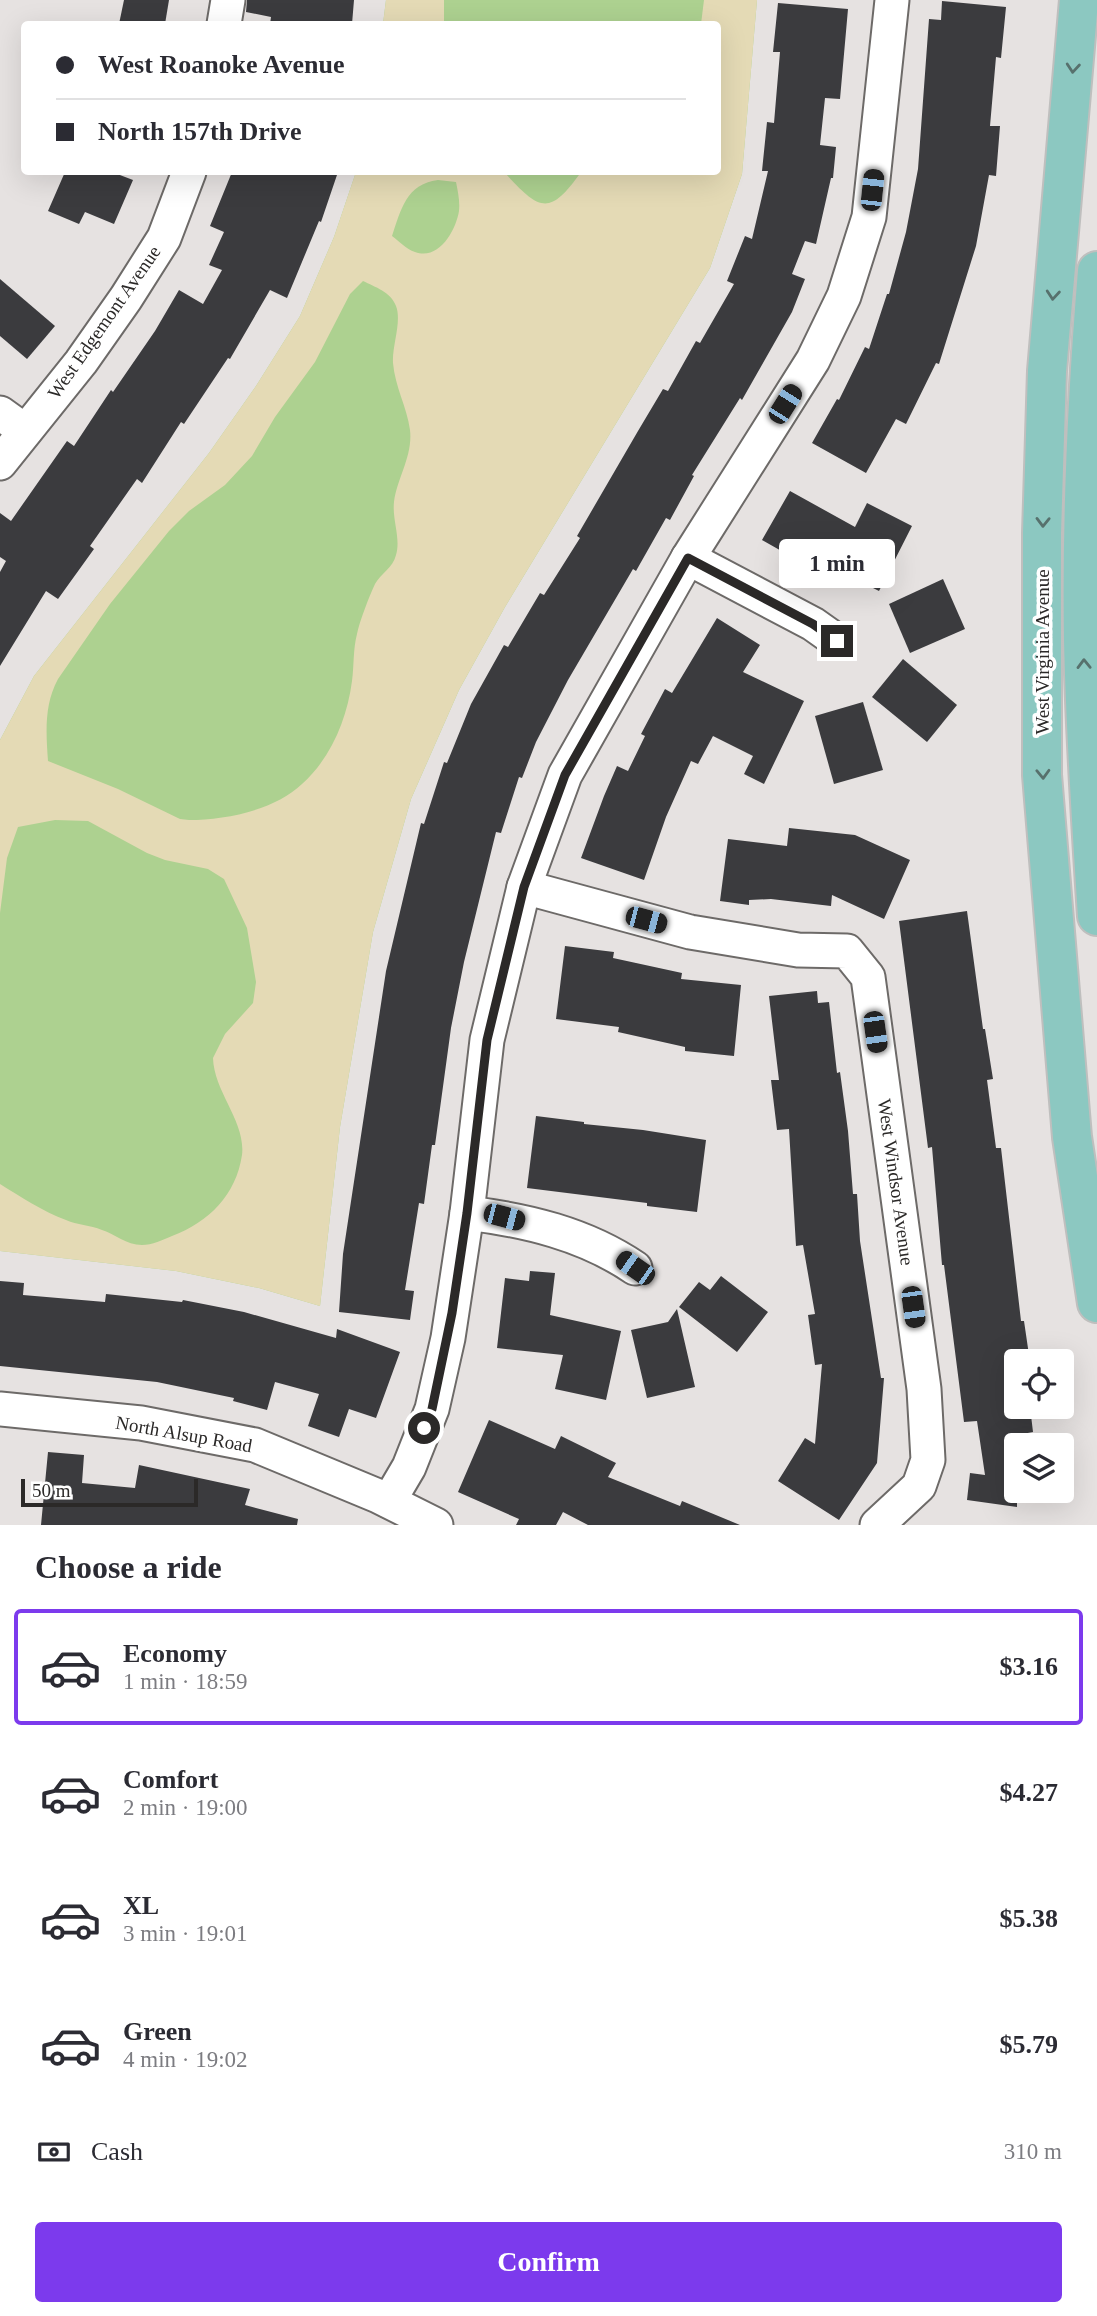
<!DOCTYPE html>
<meta charset="utf-8">
<style>
:root{--surface:#fff;--page:#f7f7f7;--text:#2b2b33;--muted:#7c7c81;--line:#e1e1e2;--accent:#7c3aed}
body{margin:0;font-family:"Times New Roman",serif;background:var(--page);color:var(--text);height:100vh;display:flex;flex-direction:column;font-size:26px;white-space:nowrap}
*{box-sizing:border-box;margin:0}
p{font-size:23px;color:var(--muted)}
.icon{flex:none;width:38px;height:38px;fill:none;stroke:currentColor;stroke-width:2;stroke-linecap:round;stroke-linejoin:round}
.map{position:relative;height:1525px;overflow:hidden}
.details{display:flex;flex-direction:column;background:var(--surface);flex:1}
.details>*{flex:none}
.guide{position:absolute;left:21px;top:21px;width:700px;height:154px;border-radius:7px;box-shadow:0 7px 28px #0002;display:grid;align-content:center;height:154px;padding:0 35px;background:var(--surface)}
.tools{position:absolute;left:1004px;top:1349px;display:grid;gap:14px}
.tools a{display:grid;place-items:center;width:70px;height:70px;border-radius:7px;background:var(--surface);box-shadow:0 7px 28px #0002;font-size:35px}
.scale{position:absolute;left:21px;bottom:18px;width:177px;box-sizing:border-box;padding-left:7px;border:4px solid #2b2928;border-top:0;font-size:19px;line-height:24px;white-space:nowrap;color:#2b2928;-webkit-text-stroke:5px #fff;paint-order:stroke}
.end{position:absolute;width:32px;height:32px;margin:-16px;border:9px solid #2b2928;background:#fff;box-shadow:0 0 0 4px #fff}
.from{border-radius:50%}
.bubble{position:absolute;height:49px;border-radius:7px;background:var(--surface);box-shadow:0 7px 28px #0002;font-size:23px;font-weight:700;line-height:49px;text-align:center}
.car{position:absolute;width:21px;height:42px;margin:-21px -10px;border-radius:9px;box-shadow:0 0 5px 2px #0007;background:linear-gradient(#222 24%,#8ab4d8 0 40%,#222 0 76%,#8ab4d8 0 86%,#222 0)}
.guide b{display:flex;align-items:center;gap:24px;height:66px;font-size:26px}
.guide b+b{border-top:2px solid var(--line)}
.guide i{width:18px;height:18px;background:var(--text)}
ul{padding:0;list-style:none}
li{display:flex;align-items:center;gap:21px;height:116px;margin:0 14px 10px;padding:0 21px;border:4px solid transparent;border-radius:7px}
li div{flex:1}
li b{display:block;font-size:26px}
li em{font-style:normal;font-weight:700}
li.active{border-color:var(--accent)}
li>.icon{width:63px;height:63px;stroke-width:1.5}
h2{padding:0 35px;font-size:32px;line-height:84px}
.pay{display:flex;align-items:center;gap:18px;height:77px;padding:0 35px;font-size:26px}
.pay p{margin-inline-start:auto}
.primary-button{display:flex;gap:14px;margin-top:auto;padding:14px 35px}
.primary-button a{flex:1;height:80px;border-radius:7px;background:var(--accent);color:#fff;font-size:28px;font-weight:700;line-height:80px;text-align:center}
.map>svg:first-child{display:block}
.green{fill:#add190}
.sand{fill:#e4dab5;fill-rule:evenodd}
.building{fill:#3b3b3e}
.lines{fill:none;stroke-linecap:round;stroke-linejoin:round}
.minor-casing{stroke:#6d6a68;stroke-width:37}
.major-casing{stroke:#bfbfbe;stroke-width:42}
.minor{stroke:#fff;stroke-width:33}
.major{stroke:#8cc8c1;stroke-width:38}
.oneway{stroke:#57716d}
.route{stroke:#2b2928;stroke-width:9}
.labels{text-anchor:middle;dominant-baseline:central;stroke-width:7;stroke-linejoin:round;paint-order:stroke}
.street-label{font-size:19px;fill:#2b2928;stroke:#fff}
</style>
<div class="map">
<svg width="1097" height="1525" viewBox="0 0 1097 1525">
<rect width="100%" height="100%" fill="#e6e2e1"/>
<path class="green" d="M 386,0 L 757,0 L 742,174 L 710,268 L 505,607 L 459,690 L 411,799 L 373,932 L 340,1127 L 320,1306 L 259,1288 L 176,1271 L 0,1251 L 0,740 L 34,676 L 209,453 L 256,386 L 300,316 L 334,237 L 356,172 L 718,172 L 718,24 L 383,24 Z"/>
<g class="sand">
<path d="M 386,0 L 444,0 L 444,24 L 383,24 Z"/>
<path d="M 704,0 L 757,0 L 742,174 L 710,268 L 505,607 L 459,690 L 411,799 L 373,932 L 340,1127 L 320,1306 L 259,1288 L 176,1271 L 0,1251 L 0,1184 C 21,1197 42,1211 66,1220 C 77,1225 90,1225 102,1230 C 115,1234 126,1245 142,1245 C 152,1245 163,1240 172,1236 C 209,1222 236,1195 242,1155 C 246,1122 214,1092 213,1058 L 225,1034 L 253,1003 L 256,982 L 247,928 L 224,879 L 208,869 L 165,860 L 147,853 L 88,821 L 55,820 L 18,827 L 7,858 L 0,913 L 0,740 L 34,676 L 209,453 L 256,386 L 300,316 L 334,237 L 356,172 L 508,172 L 506,174 C 540,211 550,216 581,172 L 718,172 L 718,24 L 701,24 ZM 438,180 L 456,182 C 458,192 460,201 459,211 C 456,230 439,261 415,252 C 406,249 399,241 392,236 C 401,210 406,184 438,180 ZM 363,281 C 375,287 391,292 396,306 C 402,322 392,345 393,363 C 395,387 407,407 410,430 C 413,456 397,478 394,502 C 392,520 401,538 396,555 C 393,568 381,573 375,584 C 369,597 360,620 357,634 C 353,649 354,666 352,681 C 347,719 331,758 302,784 C 275,810 226,820 189,820 L 180,819 L 118,789 L 48,761 C 46,732 44,705 58,679 L 110,604 L 169,531 L 189,511 L 225,485 L 252,456 L 275,417 L 315,362 L 350,294 Z"/>
</g>
<g class="building">
<path d="M 124,0 L 169,0 L 165,24 L 119,24 Z"/>
<path d="M 247,0 L 354,0 L 352,24 L 270,24 L 271,17 L 246,12 Z"/>
<path d="M 942,1 L 1006,7 L 1001,58 L 996,57 L 990,126 L 1000,126 L 996,176 L 989,175 L 976,246 L 939,364 L 936,363 L 906,424 L 896,419 L 866,473 L 812,443 L 837,399 L 839,400 L 865,347 L 869,349 L 887,294 L 889,294 L 906,232 L 918,169 L 929,19 L 941,20 Z"/>
<path d="M 778,3 L 848,9 L 840,99 L 825,98 L 820,145 L 836,147 L 833,178 L 831,178 L 816,244 L 805,241 L 792,274 L 805,279 L 792,312 L 742,400 L 740,398 L 692,475 L 694,476 L 670,520 L 666,518 L 636,571 L 633,569 L 568,680 L 536,742 L 522,778 L 519,777 L 501,833 L 496,832 L 464,962 L 451,1028 L 435,1145 L 432,1145 L 424,1204 L 419,1203 L 405,1290 L 414,1291 L 410,1320 L 339,1312 L 343,1254 L 386,971 L 421,823 L 424,824 L 444,762 L 447,763 L 471,704 L 504,645 L 508,647 L 540,593 L 544,595 L 580,538 L 577,536 L 638,431 L 663,389 L 668,391 L 696,341 L 700,343 L 734,284 L 727,281 L 745,236 L 752,239 L 768,171 L 762,171 L 767,122 L 774,123 L 780,52 L 773,52 Z"/>
<path d="M 65,172 L 112,172 L 133,180 L 114,224 L 85,212 L 79,224 L 48,211 Z"/>
<path d="M 232,172 L 338,172 L 321,222 L 319,221 L 287,298 L 270,290 L 230,359 L 228,358 L 184,424 L 181,422 L 142,483 L 137,479 L 90,546 L 94,549 L 58,599 L 46,591 L 0,666 L 0,572 L 6,561 L 0,557 L 0,513 L 11,521 L 67,441 L 74,446 L 111,390 L 113,392 L 155,331 L 179,290 L 203,304 L 222,270 L 209,265 L 224,232 L 210,226 Z"/>
<path d="M 0,279 L 55,326 L 27,359 L 0,336 Z"/>
<path d="M 790,491 L 855,527 L 867,503 L 912,526 L 879,591 L 815,559 L 804,578 L 779,563 L 785,553 L 762,540 Z"/>
<path d="M 943,579 L 965,629 L 910,653 L 889,604 Z"/>
<path d="M 717,618 L 760,645 L 743,672 L 804,701 L 764,784 L 744,774 L 753,756 L 713,736 L 698,764 L 691,761 L 666,817 L 644,880 L 581,858 L 604,796 L 617,766 L 628,771 L 645,736 L 641,734 L 665,689 L 672,693 Z"/>
<path d="M 903,659 L 957,705 L 927,742 L 872,697 Z"/>
<path d="M 863,702 L 883,770 L 834,784 L 815,716 Z"/>
<path d="M 789,828 L 855,835 L 910,860 L 884,919 L 832,895 L 831,906 L 771,899 L 749,900 L 749,905 L 720,901 L 728,839 L 787,846 Z"/>
<path d="M 967,911 L 983,1029 L 985,1029 L 993,1079 L 987,1080 L 996,1148 L 1001,1148 L 1021,1321 L 1024,1321 L 1030,1362 L 1017,1362 L 1017,1407 L 1030,1407 L 1033,1432 L 1017,1435 L 1017,1507 L 967,1500 L 970,1473 L 985,1475 L 977,1421 L 964,1422 L 944,1265 L 942,1265 L 932,1147 L 928,1148 L 899,921 Z"/>
<path d="M 565,946 L 614,952 L 613,958 L 682,973 L 681,979 L 741,985 L 734,1056 L 685,1051 L 685,1047 L 618,1032 L 619,1027 L 556,1019 Z"/>
<path d="M 817,991 L 818,1003 L 829,1002 L 837,1073 L 840,1072 L 848,1131 L 853,1194 L 857,1194 L 860,1241 L 881,1378 L 884,1378 L 877,1463 L 839,1520 L 778,1481 L 805,1438 L 815,1444 L 822,1364 L 815,1365 L 808,1315 L 815,1314 L 803,1245 L 796,1246 L 789,1129 L 777,1130 L 771,1080 L 779,1080 L 769,996 Z"/>
<path d="M 536,1116 L 584,1122 L 584,1124 L 643,1130 L 706,1140 L 697,1212 L 647,1206 L 647,1203 L 527,1188 Z"/>
<path d="M 530,1271 L 555,1273 L 550,1315 L 621,1331 L 606,1400 L 555,1389 L 563,1355 L 497,1348 L 505,1278 L 529,1281 Z"/>
<path d="M 721,1276 L 768,1312 L 737,1352 L 679,1307 L 699,1282 L 710,1290 Z"/>
<path d="M 0,1281 L 24,1283 L 23,1295 L 105,1302 L 106,1294 L 182,1302 L 183,1300 L 244,1312 L 336,1338 L 337,1329 L 400,1352 L 376,1418 L 349,1409 L 339,1437 L 308,1426 L 319,1394 L 275,1382 L 267,1410 L 233,1401 L 234,1398 L 157,1382 L 0,1366 Z"/>
<path d="M 677,1309 L 695,1387 L 647,1398 L 631,1330 L 668,1322 Z"/>
<path d="M 489,1420 L 555,1449 L 561,1436 L 616,1463 L 608,1477 L 680,1506 L 682,1501 L 740,1525 L 588,1525 L 563,1512 L 556,1525 L 516,1525 L 519,1519 L 458,1492 Z"/>
<path d="M 48,1452 L 84,1455 L 82,1483 L 135,1488 L 139,1465 L 250,1489 L 245,1505 L 298,1519 L 297,1525 L 41,1525 Z"/>
</g>
<g class="lines">
<defs>
<g id="minor">
<path d="M 224,24 L 228,0"/>
<path d="M 0,413 L 25,431"/>
<path d="M 0,463 L 81,362 L 126,298 L 164,238 L 189,172"/>
<path d="M 688,558 L 813,624 L 837,641"/>
<path d="M 524,887 L 690,932 L 798,950 L 847,951 L 868,977 L 924,1389 L 928,1460 L 919,1486 L 877,1525"/>
<path d="M 467,1213 C 526,1220 585,1234 635,1268"/>
<path d="M 0,1409 L 141,1423 L 255,1445 L 378,1496 L 436,1525"/>
<path d="M 389,1501 L 409,1467 L 432,1409 L 448,1338 L 467,1213 L 487,1040 L 524,887 L 565,775 L 688,558 L 813,360 L 844,296 L 869,217 L 892,0"/>
</g>
<g id="major">
<path d="M 1079,0 L 1047,371 L 1042,533 L 1042,775 L 1072,1137 L 1097,1303"/>
<path d="M 1097,271 C 1087,393 1081,517 1083,639 C 1085,732 1091,824 1097,916"/>
</g>
</defs>
<use href="#minor" class="minor-casing"/>
<use href="#major" class="major-casing"/>
<use href="#minor" class="minor"/>
<use href="#major" class="major"/>
</g>
<defs><path id="oneway-chevron" d="M-2-3.5L2.5 0L-2 3.5" fill="none" stroke-width="1.6" stroke-linecap="round" stroke-linejoin="round" transform="scale(1.75)"/></defs>
<g class="oneway">
<use href="#oneway-chevron" transform="translate(1073 68) rotate(95)"/>
<use href="#oneway-chevron" transform="translate(1053 295) rotate(95)"/>
<use href="#oneway-chevron" transform="translate(1043 522) rotate(91)"/>
<use href="#oneway-chevron" transform="translate(1084 664) rotate(-91)"/>
<use href="#oneway-chevron" transform="translate(1043 774) rotate(88)"/>
</g>
<g class="lines">
<path class="route" d="M 424,1428 L 432,1409 L 452,1313 L 467,1213 L 487,1040 L 524,887 L 565,775 L 688,558 L 813,624 L 837,641"/>
</g>
<g class="labels">
<g class="street-label">
<text transform="translate(104 322) rotate(-55)">West Edgemont Avenue</text>
<text transform="translate(1042 652) rotate(-90)">West Virginia Avenue</text>
<text transform="translate(896 1182) rotate(82)">West Windsor Avenue</text>
<text transform="translate(184 1434) rotate(10)">North Alsup Road</text>
</g>
</g>
</svg>
<div class="tools">
<a><svg class="icon" aria-label="locate" viewBox="0 0 24 24"><circle cx="12" cy="12" r="6"/><path d="M12 2v4M12 18v4M2 12h4M18 12h4"/></svg></a>
<a><svg class="icon" aria-label="layers" viewBox="0 0 24 24"><path d="M12 4l9 5-9 5-9-5zM3 14l9 5 9-5"/></svg></a>
</div>
<div class="scale">50 m</div>
<i class="end from" style="left:424px;top:1428px"></i>
<i class="end" style="left:837px;top:641px"></i>
<div class="bubble" style="left:779px;top:539px;width:116px">1 min</div>
<i class="car" style="left:872px;top:190px;rotate:6deg"></i>
<i class="car" style="left:785px;top:404px;rotate:32deg"></i>
<i class="car" style="left:646px;top:920px;rotate:105deg"></i>
<i class="car" style="left:875px;top:1032px;rotate:172deg"></i>
<i class="car" style="left:504px;top:1217px;rotate:105deg"></i>
<i class="car" style="left:635px;top:1268px;rotate:305deg"></i>
<i class="car" style="left:913px;top:1307px;rotate:172deg"></i>
<div class="guide">
<b><i class="from"></i>West Roanoke Avenue</b>
<b><i></i>North 157th Drive</b>
</div>
</div>
<section class="details">
<h2>Choose a ride</h2>
<ul>
<li class="active"><svg class="icon" aria-label="car" viewBox="0 0 24 24"><path d="M5 17H2v-5l4-1 3-4h7l3 4 3 1v5h-3M9 17h6M6 11h13"/><circle cx="7" cy="17" r="2"/><circle cx="17" cy="17" r="2"/></svg><div><b>Economy</b><p>1 min · 18:59</p></div><em>$3.16</em></li>
<li><svg class="icon" aria-label="car" viewBox="0 0 24 24"><path d="M5 17H2v-5l4-1 3-4h7l3 4 3 1v5h-3M9 17h6M6 11h13"/><circle cx="7" cy="17" r="2"/><circle cx="17" cy="17" r="2"/></svg><div><b>Comfort</b><p>2 min · 19:00</p></div><em>$4.27</em></li>
<li><svg class="icon" aria-label="car" viewBox="0 0 24 24"><path d="M5 17H2v-5l4-1 3-4h7l3 4 3 1v5h-3M9 17h6M6 11h13"/><circle cx="7" cy="17" r="2"/><circle cx="17" cy="17" r="2"/></svg><div><b>XL</b><p>3 min · 19:01</p></div><em>$5.38</em></li>
<li><svg class="icon" aria-label="car" viewBox="0 0 24 24"><path d="M5 17H2v-5l4-1 3-4h7l3 4 3 1v5h-3M9 17h6M6 11h13"/><circle cx="7" cy="17" r="2"/><circle cx="17" cy="17" r="2"/></svg><div><b>Green</b><p>4 min · 19:02</p></div><em>$5.79</em></li>
</ul>
<div class="pay"><svg class="icon" aria-label="cash" viewBox="0 0 24 24"><path d="M3 7h18v10H3z"/><circle cx="12" cy="12" r="2"/></svg>Cash<p>310 m</p></div>
<div class="primary-button"><a>Confirm</a></div>
</section>
